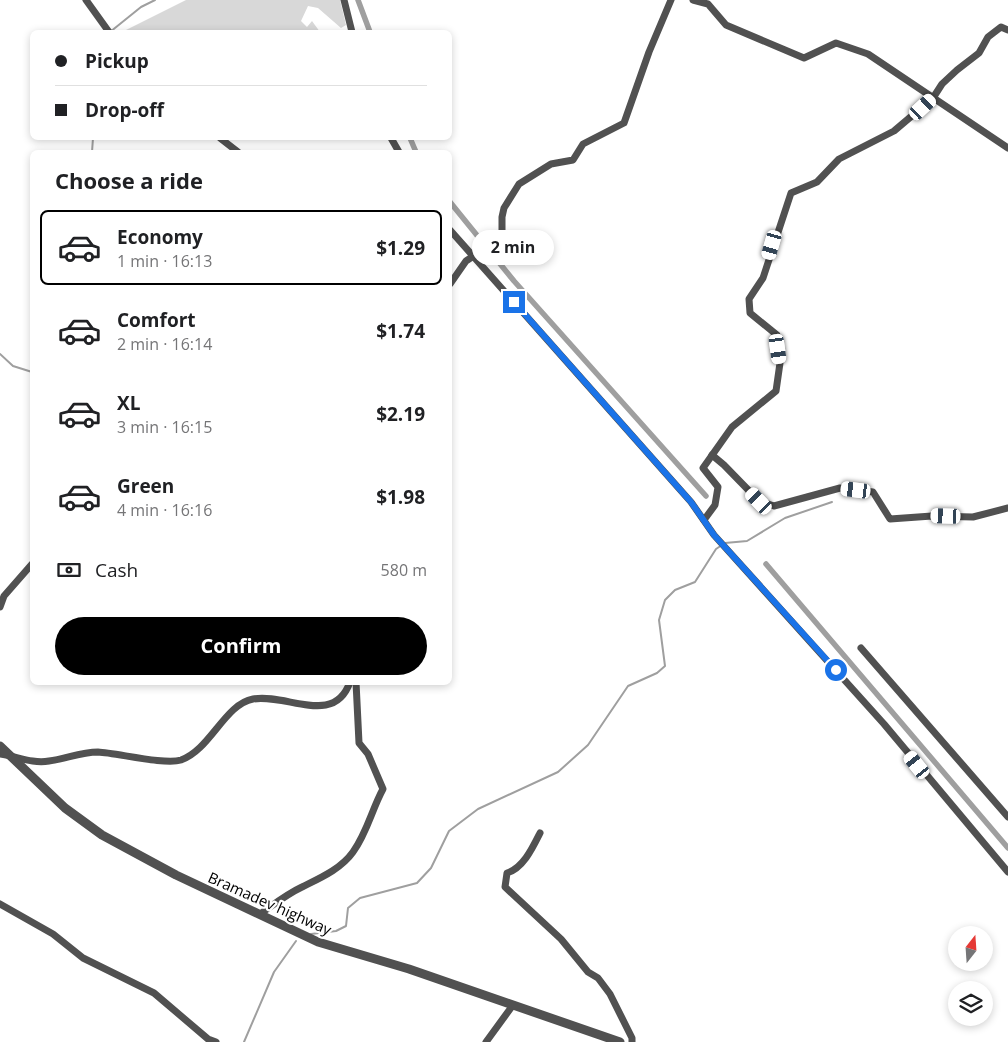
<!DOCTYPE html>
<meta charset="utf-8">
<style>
:root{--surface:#fff;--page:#f6f6f6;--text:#202124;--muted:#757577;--line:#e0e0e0;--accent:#000}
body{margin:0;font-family:"Open Sans",sans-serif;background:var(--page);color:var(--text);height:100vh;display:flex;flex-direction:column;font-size:19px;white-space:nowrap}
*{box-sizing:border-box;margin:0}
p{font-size:16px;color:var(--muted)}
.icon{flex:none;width:28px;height:28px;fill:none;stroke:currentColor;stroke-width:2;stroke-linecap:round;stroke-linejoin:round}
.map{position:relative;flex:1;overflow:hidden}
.sheet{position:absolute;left:30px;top:150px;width:422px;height:535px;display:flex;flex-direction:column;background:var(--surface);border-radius:8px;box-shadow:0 2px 8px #0003}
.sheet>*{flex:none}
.guide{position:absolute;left:30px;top:30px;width:422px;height:110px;border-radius:8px;box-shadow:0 2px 8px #0003;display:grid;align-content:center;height:110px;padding:0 25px;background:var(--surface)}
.needle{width:32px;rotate:17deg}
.buttons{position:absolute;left:948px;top:926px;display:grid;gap:10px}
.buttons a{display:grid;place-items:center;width:45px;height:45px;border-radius:50%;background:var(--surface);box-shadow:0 2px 8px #0003;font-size:25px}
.end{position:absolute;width:22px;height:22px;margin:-11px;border:6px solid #1a73e8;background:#fff;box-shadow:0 0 0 2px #fff}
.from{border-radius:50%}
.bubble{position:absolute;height:35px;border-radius:18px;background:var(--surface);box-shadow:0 2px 8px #0003;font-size:16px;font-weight:700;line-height:35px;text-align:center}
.car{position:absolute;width:15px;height:30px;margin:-15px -8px;border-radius:6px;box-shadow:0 0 4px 1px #0007;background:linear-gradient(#fff 24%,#345 0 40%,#fff 0 76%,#345 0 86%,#fff 0)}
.guide b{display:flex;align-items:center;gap:18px;height:48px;font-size:19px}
.guide b+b{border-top:1px solid var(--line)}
.guide i{width:12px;height:12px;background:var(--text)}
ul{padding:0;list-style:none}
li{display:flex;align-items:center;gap:15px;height:75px;margin:0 10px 8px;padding:0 15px;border:2px solid transparent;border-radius:8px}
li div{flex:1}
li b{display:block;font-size:19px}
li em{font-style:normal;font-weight:700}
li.current{border-color:var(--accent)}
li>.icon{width:45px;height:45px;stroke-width:1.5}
h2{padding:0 25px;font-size:22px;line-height:60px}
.pay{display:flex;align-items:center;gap:12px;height:55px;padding:0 25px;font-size:19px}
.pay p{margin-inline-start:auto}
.button{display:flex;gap:10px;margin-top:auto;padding:10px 25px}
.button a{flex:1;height:58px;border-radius:30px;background:var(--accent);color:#fff;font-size:20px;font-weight:700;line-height:58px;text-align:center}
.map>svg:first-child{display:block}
.green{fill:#d8d8d8}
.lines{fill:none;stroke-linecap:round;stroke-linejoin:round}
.stream{stroke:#9f9f9f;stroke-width:2}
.canal{stroke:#9f9f9f;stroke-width:5.5}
.minor{stroke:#515151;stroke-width:7}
.tertiary{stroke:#515151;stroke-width:9}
.route{stroke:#1a73e8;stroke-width:6}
.labels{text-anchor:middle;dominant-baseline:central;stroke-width:4.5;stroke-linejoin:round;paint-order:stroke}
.street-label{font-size:15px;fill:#000;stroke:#fff}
</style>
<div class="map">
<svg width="1008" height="1042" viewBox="0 0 1008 1042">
<rect width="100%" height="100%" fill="#fff"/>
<path class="green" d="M 186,0 L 340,0 L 346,25 L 341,28 L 318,8 L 308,6 L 301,21 L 307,27 L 312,21 L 320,32 L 122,32 Z"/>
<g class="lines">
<g class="stream">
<path d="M 110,32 L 141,7 L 155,0"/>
<path d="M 92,152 L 93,138"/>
<path d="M 0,354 L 13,366 L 32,372"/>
<path d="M 311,934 L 336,931 L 346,926 L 348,908 L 360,898 L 417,883 L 431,868 L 449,831 L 478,809 L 558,772 L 588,745 L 628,686 L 657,673 L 665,666 L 659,620 L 665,600 L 675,590 L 695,582 L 716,549 L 725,543 L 747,541 L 785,518 L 832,502"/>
<path d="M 244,1042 L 274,972 L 296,941"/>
</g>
<g class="canal">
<path d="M 358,0 L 370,32"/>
<path d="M 410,138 L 416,152"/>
<path d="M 450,202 L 514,281 L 706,496"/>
<path d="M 766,564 L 1008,848"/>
</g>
<g class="minor">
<path d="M 86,0 L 109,32"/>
<path d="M 344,0 L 352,32"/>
<path d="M 693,0 L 708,4 L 726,25 L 804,58 L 836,43 L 868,54 L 1008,148"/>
<path d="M 220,138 L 238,152"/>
<path d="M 391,138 L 399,152"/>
<path d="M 450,230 L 691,502 L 714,535 L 884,724 L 1008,872"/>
<path d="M 450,284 L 466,261 L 496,241 L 502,233 L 502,217 L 504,208 L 519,184 L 551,164 L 573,160 L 583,144 L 624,123 L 649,52 L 671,0"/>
<path d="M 712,455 L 724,465 L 759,501 L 774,506 L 840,488 L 873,492 L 890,519 L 932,516 L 973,517 L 1008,508"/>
<path d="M 704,520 L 715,505 L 718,487 L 703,468 L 732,427 L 776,391 L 780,363 L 777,335 L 750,313 L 749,299 L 763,278 L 791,193 L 817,182 L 839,159 L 894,131 L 933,98 L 942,84 L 957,70 L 979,53 L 988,37 L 1001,27 L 1008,30"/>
<path d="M 0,607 L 4,596 L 32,564"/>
<path d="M 861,648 L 1008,817"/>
<path d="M 0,754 C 16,756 32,764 49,761 C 65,759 81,752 98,752 C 117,753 165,765 181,760 C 210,750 225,704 253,699 C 287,693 334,727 350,682"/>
<path d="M 540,833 C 532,849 523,868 507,873 L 505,887 L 561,939 L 588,972 L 598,978 L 610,994 L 632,1038 L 632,1042"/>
<path d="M 0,904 L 53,934 L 83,958 L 154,993 L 208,1039 L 216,1042"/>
<path d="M 260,914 C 273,905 287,894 302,887 C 320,878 341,869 353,852 C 367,833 372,809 383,789 L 368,754 L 359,743 L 356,682"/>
<path d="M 486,1042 L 513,1005"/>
</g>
<path class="tertiary" d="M 0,746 L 65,808 L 102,835 L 176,875 L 318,942 L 409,969 L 620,1042"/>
</g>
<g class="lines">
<path class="route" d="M 514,302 L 691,502 L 714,535 L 836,670"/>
</g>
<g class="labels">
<g class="street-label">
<text transform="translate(270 903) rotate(24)">Bramadev highway</text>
</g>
</g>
</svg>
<div class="buttons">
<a><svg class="needle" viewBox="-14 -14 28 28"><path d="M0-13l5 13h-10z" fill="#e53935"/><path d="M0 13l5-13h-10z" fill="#757577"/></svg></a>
<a><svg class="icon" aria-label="layers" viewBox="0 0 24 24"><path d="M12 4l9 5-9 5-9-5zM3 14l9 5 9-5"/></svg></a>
</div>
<i class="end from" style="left:836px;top:670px"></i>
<i class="end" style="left:514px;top:302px"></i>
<div class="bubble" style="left:472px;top:230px;width:82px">2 min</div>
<i class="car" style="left:923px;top:107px;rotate:47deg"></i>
<i class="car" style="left:772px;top:245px;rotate:196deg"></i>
<i class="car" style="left:778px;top:349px;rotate:172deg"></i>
<i class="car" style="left:856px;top:490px;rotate:277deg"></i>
<i class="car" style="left:759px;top:501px;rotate:316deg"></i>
<i class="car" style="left:946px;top:516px;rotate:272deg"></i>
<i class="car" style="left:917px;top:765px;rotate:321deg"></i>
<div class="guide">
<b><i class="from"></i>Pickup</b>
<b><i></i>Drop-off</b>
</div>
<section class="sheet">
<h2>Choose a ride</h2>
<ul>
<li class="current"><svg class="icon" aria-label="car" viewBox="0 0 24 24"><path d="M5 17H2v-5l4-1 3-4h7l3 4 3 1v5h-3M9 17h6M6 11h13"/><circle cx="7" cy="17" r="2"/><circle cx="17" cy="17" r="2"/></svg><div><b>Economy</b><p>1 min · 16:13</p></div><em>$1.29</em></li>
<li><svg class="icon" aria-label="car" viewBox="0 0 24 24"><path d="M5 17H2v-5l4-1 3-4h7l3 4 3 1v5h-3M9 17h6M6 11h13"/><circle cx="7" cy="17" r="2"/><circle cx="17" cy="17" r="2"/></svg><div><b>Comfort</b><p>2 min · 16:14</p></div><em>$1.74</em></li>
<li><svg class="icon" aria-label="car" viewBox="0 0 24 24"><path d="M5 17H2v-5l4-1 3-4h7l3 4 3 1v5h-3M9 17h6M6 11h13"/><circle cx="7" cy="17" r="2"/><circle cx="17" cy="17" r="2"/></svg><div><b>XL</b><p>3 min · 16:15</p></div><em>$2.19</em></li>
<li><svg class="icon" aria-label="car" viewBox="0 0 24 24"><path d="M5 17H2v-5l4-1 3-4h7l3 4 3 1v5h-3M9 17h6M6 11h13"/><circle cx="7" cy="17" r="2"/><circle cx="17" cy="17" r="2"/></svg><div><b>Green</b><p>4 min · 16:16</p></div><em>$1.98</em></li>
</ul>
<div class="pay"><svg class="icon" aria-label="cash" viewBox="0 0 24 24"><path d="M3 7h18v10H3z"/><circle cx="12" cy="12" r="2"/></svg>Cash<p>580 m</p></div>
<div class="button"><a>Confirm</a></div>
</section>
</div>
